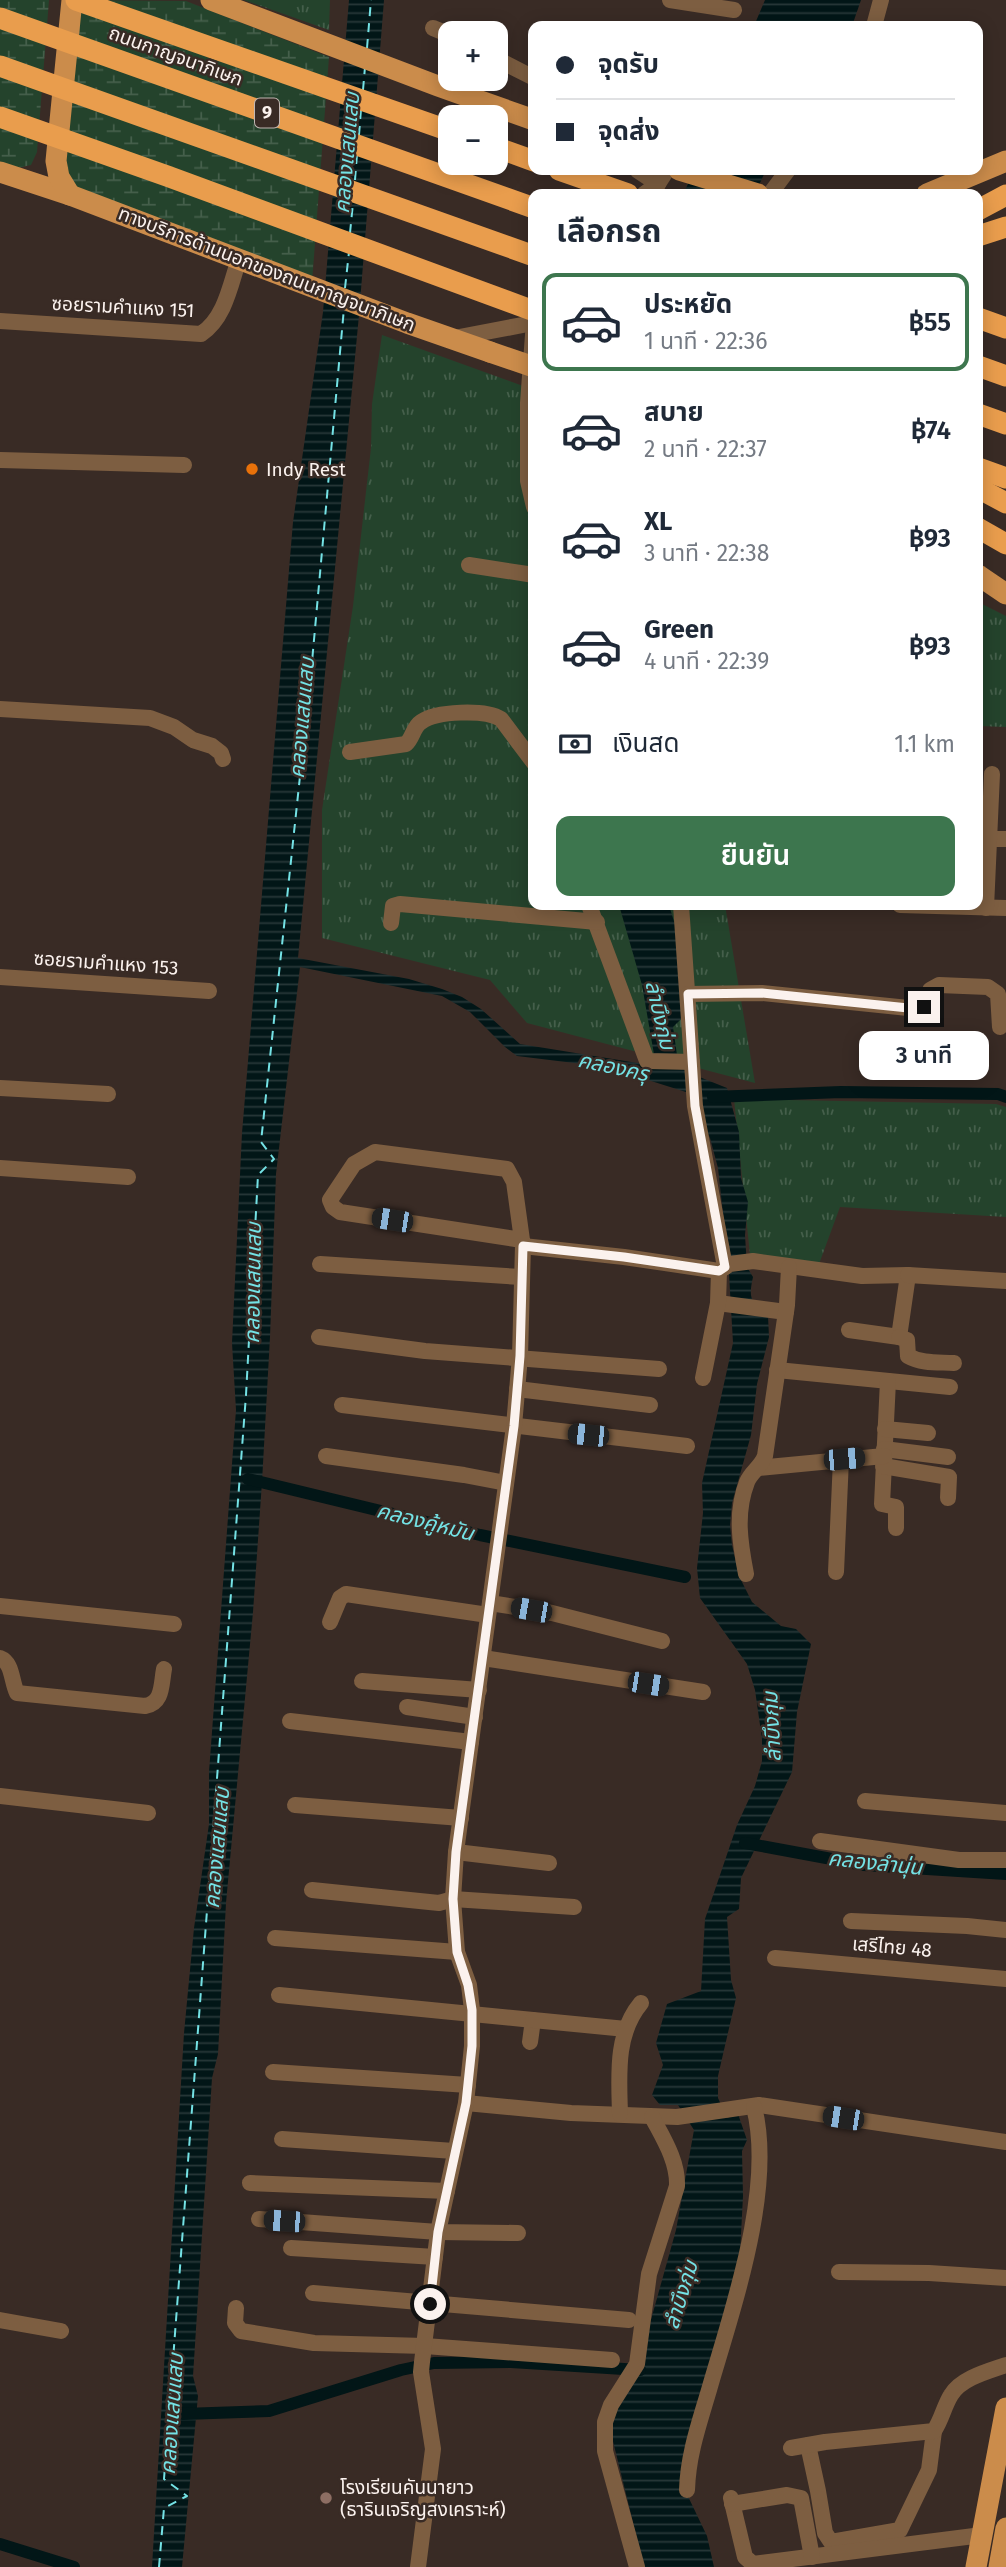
<!DOCTYPE html>
<html lang="th">
<meta charset="utf-8">
<style>
:root{--surface:#fff;--page:#f6f6f7;--text:#1f2937;--muted:#747a83;--line:#e0e1e3;--accent:#3d764e}
body{margin:0;font-family:"Fira Sans","Noto Sans Thai",sans-serif;background:var(--page);color:var(--text);height:100vh;display:flex;flex-direction:column;font-size:26px;white-space:nowrap}
*{box-sizing:border-box;margin:0}
p{font-size:23px;color:var(--muted)}
.icon{flex:none;width:38px;height:38px;fill:none;stroke:currentColor;stroke-width:2;stroke-linecap:round;stroke-linejoin:round}
.map{position:relative;flex:1;overflow:hidden}
.side{position:absolute;left:528px;top:189px;width:455px;height:721px;display:flex;flex-direction:column;background:var(--surface);border-radius:14px;box-shadow:0 4px 18px #0003}
.side>*{flex:none}
.banner{position:absolute;left:528px;top:21px;width:455px;height:154px;border-radius:14px;box-shadow:0 4px 18px #0003;display:grid;align-content:center;height:154px;padding:0 28px;background:var(--surface)}
.fabs{position:absolute;left:438px;top:21px;display:grid;gap:14px}
.fabs a{display:grid;place-items:center;width:70px;height:70px;border-radius:14px;background:var(--surface);box-shadow:0 4px 18px #0003;font-size:35px}
.end{position:absolute;width:32px;height:32px;margin:-16px;border:9px solid #fbf2ee;background:#111;box-shadow:0 0 0 4px #111}
.from{border-radius:50%}
.bubble{position:absolute;height:49px;border-radius:14px;background:var(--surface);box-shadow:0 4px 18px #0003;font-size:23px;font-weight:600;line-height:49px;text-align:center}
.car{position:absolute;width:21px;height:42px;margin:-21px -10px;border-radius:9px;box-shadow:0 0 5px 2px #0007;background:linear-gradient(#222 24%,#8ab4d8 0 40%,#222 0 76%,#8ab4d8 0 86%,#222 0)}
.banner b{display:flex;align-items:center;gap:24px;height:66px;font-size:26px}
.banner b+b{border-top:2px solid var(--line)}
.banner i{width:18px;height:18px;background:var(--text)}
ul{padding:0;list-style:none}
li{display:flex;align-items:center;gap:21px;height:98px;margin:0 14px 10px;padding:0 14px;border:4px solid transparent;border-radius:14px}
li div{flex:1}
li b{display:block;font-size:26px}
li em{font-style:normal;font-weight:600}
li.on{border-color:var(--accent)}
li>.icon{width:63px;height:63px;stroke-width:1.5}
h2{padding:0 28px;font-size:32px;line-height:84px}
.pay{display:flex;align-items:center;gap:18px;height:77px;padding:0 28px;font-size:26px}
.pay p{margin-inline-start:auto}
.button{display:flex;gap:14px;margin-top:auto;padding:14px 28px}
.button a{flex:1;height:80px;border-radius:14px;background:var(--accent);color:#fff;font-size:28px;font-weight:600;line-height:80px;text-align:center}
.map>svg:first-child{display:block}
.grass{fill:url(#grass-tufts)}
.wetland{fill:url(#wetland-marsh)}
.water{fill:url(#water-rules)}
.lines{fill:none;stroke-linecap:round;stroke-linejoin:round}
.canal{stroke:#021617;stroke-width:12}
.ferry{stroke:#74e2e5;stroke-width:2;stroke-dasharray:9 7;stroke-linecap:butt}
.minor{stroke:#7d5e41;stroke-width:16}
.major{stroke:#cb8c4b;stroke-width:21}
.highway{stroke:#e99d4d;stroke-width:21}
.major-bridge{stroke:#cb8c4b;stroke-width:21}
.highway-bridge{stroke:#e99d4d;stroke-width:21}
.route{stroke:#fbf2ee;stroke-width:9}
.food-dot{fill:#e8710a;stroke:#392b25;stroke-width:2.5}
.education-dot{fill:#8d6e63;stroke:#392b25;stroke-width:2.5}
.labels{text-anchor:middle;dominant-baseline:central;stroke-width:5;stroke-linejoin:round;paint-order:stroke}
.shield{fill:#392b25;stroke:#c1b6b2;stroke-width:2}
.shield-label{font-size:18px;font-weight:bold;fill:#fbf2ee}
.street-label{font-size:19px;fill:#fbf2ee;stroke:#392b25}
.poi-label{font-size:19px;fill:#fbf2ee;stroke:#392b25;text-anchor:start}
.water-label{font-size:21px;font-style:italic;fill:#74e2e5;stroke:#392b25}
</style>
<div class="map">
<svg width="1006" height="2567" viewBox="0 0 1006 2567">
<defs>
<pattern id="grass-tufts" width="24" height="20" patternUnits="userSpaceOnUse" patternTransform="scale(1.75)"><rect width="24" height="20" fill="#24432c"/><path d="M3 7l-1-3M5 7V3M7 7l1-3M15 17l-1-3M17 17v-4M19 17l1-3" fill="none" stroke="#455f4b"/></pattern>
<pattern id="wetland-marsh" width="20" height="14" patternUnits="userSpaceOnUse" patternTransform="scale(1.75)"><rect width="20" height="14" fill="#24432c"/><path d="M1 5h8M5 5V1M11 12h8M15 12V8" fill="none" stroke="#455f4b"/></pattern>
<pattern id="water-rules" width="6" height="5" patternUnits="userSpaceOnUse" patternTransform="scale(1.75)"><rect width="6" height="5" fill="#021617"/><path d="M0 2.5h6" fill="none" stroke="#283839"/></pattern>
</defs>
<rect width="100%" height="100%" fill="#392b25"/>
<g class="grass">
<path d="M 244,0 L 330,0 L 329,30 Z"/>
<path d="M 382,335 L 534,390 L 534,905 L 725,905 L 755,1083 L 527,1023 L 490,980 L 322,938 L 322,810 L 353,606 L 371,448 L 372,404 Z"/>
<path d="M 978,602 L 1006,616 L 1006,727 L 978,726 Z"/>
<path d="M 734,1099 L 996,1104 L 1006,1107 L 1006,1217 L 840,1207 L 819,1264 L 750,1255 Z"/>
</g>
<g class="wetland">
<path d="M 0,0 L 49,0 L 37,152 L 31,165 L 13,169 L 0,165 Z"/>
<path d="M 76,0 L 186,1 L 329,57 L 312,283 L 72,190 L 63,172 Z"/>
</g>
<g class="water">
<path d="M 349,0 L 384,0 L 359,315 L 298,958 L 409,979 L 442,989 L 462,997 L 481,1009 L 520,1044 L 656,1066 L 642,985 L 619,905 L 669,905 L 676,928 L 683,1017 L 673,1027 L 678,1062 L 697,1076 L 727,1088 L 739,1132 L 741,1178 L 748,1202 L 745,1235 L 747,1267 L 753,1277 C 748,1300 751,1301 768,1316 L 769,1337 L 757,1384 L 751,1435 L 732,1503 L 730,1525 L 732,1545 L 739,1576 L 752,1602 L 781,1626 L 796,1629 L 811,1644 L 797,1712 L 792,1772 L 741,1878 L 739,1909 L 727,1917 L 731,1980 L 736,1998 L 718,2076 L 718,2098 L 727,2118 L 738,2114 L 747,2140 L 742,2151 L 743,2196 L 740,2254 L 684,2488 L 707,2536 L 714,2567 L 644,2567 L 607,2417 L 642,2352 L 676,2230 L 694,2130 L 678,2105 L 660,2105 L 652,2095 L 663,2065 L 656,2043 L 667,2004 L 701,1991 L 705,1919 L 737,1825 L 755,1786 L 762,1761 L 762,1739 L 755,1690 L 747,1664 L 700,1598 L 697,1568 L 703,1513 L 702,1483 L 733,1343 L 729,1274 L 733,1268 L 723,1214 L 718,1168 L 710,1138 L 689,1093 L 607,1067 L 517,1056 L 505,1047 L 470,1012 L 442,996 L 300,967 L 276,1174 L 270,1337 L 262,1482 L 253,1612 L 226,1903 L 218,2054 L 212,2078 L 193,2376 L 198,2396 L 182,2567 L 152,2567 L 184,2033 L 194,1928 L 209,1824 L 209,1772 L 236,1410 L 232,1343 L 242,1133 L 293,522 L 323,312 Z"/>
<path d="M 765,0 L 861,0 L 852,26 L 754,26 Z"/>
<path d="M 695,170 L 766,170 L 755,194 L 683,194 Z"/>
</g>
<g class="lines">
<g class="canal">
<path d="M 713,1097 L 841,1092 L 998,1094 L 1006,1097"/>
<path d="M 248,1479 L 480,1535 L 685,1577"/>
<path d="M 745,1843 L 864,1865 L 1006,1874"/>
<path d="M 183,2414 L 269,2411 L 401,2370 L 434,2363 L 511,2362 L 640,2370"/>
<path d="M 0,2544 L 74,2567"/>
</g>
<g class="ferry">
<path d="M 367,48 L 371,0"/>
<path d="M 363,90 L 365,67"/>
<path d="M 359,135 L 361,109"/>
<path d="M 355,180 L 357,154"/>
<path d="M 350,233 L 353,203"/>
<path d="M 345,288 L 349,252"/>
<path d="M 159,2567 L 164,2508 L 187,2496 L 164,2479 L 246,1395 L 258,1175 L 274,1159 L 261,1142 L 311,673 L 344,308"/>
</g>
<g class="minor">
<path d="M 670,0 L 734,10"/>
<path d="M 874,26 L 881,0"/>
<path d="M 433,28 L 450,35"/>
<path d="M 495,58 L 534,78"/>
<path d="M 637,170 L 658,184"/>
<path d="M 644,194 L 658,184 L 667,170"/>
<path d="M 770,194 L 788,170"/>
<path d="M 0,321 L 201,334 C 225,318 230,286 239,259"/>
<path d="M 534,321 L 528,403 L 528,481 L 534,507"/>
<path d="M 454,338 L 533,323"/>
<path d="M 0,460 L 184,465"/>
<path d="M 469,565 L 534,575"/>
<path d="M 0,709 L 150,718 L 174,727 L 193,740 L 212,746 L 221,753 L 223,759"/>
<path d="M 350,752 L 406,744 C 413,738 413,727 421,722 C 436,711 485,709 501,719 L 534,763"/>
<path d="M 978,839 L 1006,839"/>
<path d="M 589,905 L 647,1061 L 692,1062"/>
<path d="M 681,905 L 695,1106 L 725,1267"/>
<path d="M 900,905 L 1006,908"/>
<path d="M 986,908 L 992,774"/>
<path d="M 391,923 L 393,906 L 400,904 L 597,922"/>
<path d="M 0,977 L 209,991"/>
<path d="M 688,994 L 762,993 L 918,1009 L 927,1004 L 930,990 L 939,985 L 988,987 L 998,994 L 1000,1027"/>
<path d="M 0,1088 L 108,1094"/>
<path d="M 0,1168 L 128,1177"/>
<path d="M 523,1246 L 624,1257 L 719,1271 L 730,1264 L 753,1261 L 862,1276 L 908,1275 L 899,1337 L 849,1330"/>
<path d="M 320,1264 L 521,1277"/>
<path d="M 908,1275 L 1006,1281"/>
<path d="M 718,1303 L 786,1312"/>
<path d="M 319,1337 L 425,1351 L 659,1369"/>
<path d="M 899,1337 L 907,1340 L 908,1356 C 922,1364 939,1362 954,1363"/>
<path d="M 777,1370 L 950,1387"/>
<path d="M 703,1378 L 718,1303 L 719,1271"/>
<path d="M 888,1381 L 882,1504 L 896,1507 L 896,1528"/>
<path d="M 517,1389 L 650,1405"/>
<path d="M 342,1405 L 687,1446"/>
<path d="M 885,1429 L 928,1433"/>
<path d="M 884,1449 L 948,1457"/>
<path d="M 326,1456 L 464,1475 L 506,1483"/>
<path d="M 883,1466 L 949,1477 L 948,1498"/>
<path d="M 758,1468 L 884,1456"/>
<path d="M 836,1572 L 841,1459"/>
<path d="M 746,1574 C 740,1543 735,1513 747,1482 C 751,1472 761,1467 765,1456 L 787,1305 L 789,1267"/>
<path d="M 490,1603 L 552,1613 L 662,1641"/>
<path d="M 0,1606 L 174,1624"/>
<path d="M 330,1622 L 340,1598 L 346,1594 L 488,1615"/>
<path d="M 0,1658 C 13,1663 11,1681 17,1693 L 145,1706 C 163,1703 161,1685 164,1669"/>
<path d="M 483,1658 L 703,1692"/>
<path d="M 362,1681 L 479,1690"/>
<path d="M 407,1707 L 475,1717"/>
<path d="M 290,1721 L 471,1742"/>
<path d="M 0,1796 L 148,1813"/>
<path d="M 865,1801 L 1006,1813"/>
<path d="M 295,1805 L 461,1818"/>
<path d="M 820,1841 L 959,1860 L 1006,1860"/>
<path d="M 456,1852 L 549,1863"/>
<path d="M 312,1890 L 439,1903 L 453,1899 L 574,1907"/>
<path d="M 851,1921 L 967,1926 L 1006,1930"/>
<path d="M 275,1938 L 457,1952"/>
<path d="M 775,1958 L 1006,1979"/>
<path d="M 279,1995 L 533,2020 L 530,2042"/>
<path d="M 533,2020 L 626,2029"/>
<path d="M 273,2072 L 468,2085"/>
<path d="M 466,2103 L 571,2113 L 677,2117 L 759,2105 L 1006,2142"/>
<path d="M 620,2114 C 619,2076 615,2034 641,2003"/>
<path d="M 282,2139 L 454,2151"/>
<path d="M 250,2183 L 447,2191"/>
<path d="M 259,2219 L 438,2232 L 518,2233"/>
<path d="M 291,2248 L 435,2257"/>
<path d="M 839,2272 L 929,2273 L 1006,2278"/>
<path d="M 313,2293 L 629,2320"/>
<path d="M 236,2308 L 235,2323 L 241,2331 L 314,2343 L 425,2346 L 612,2360"/>
<path d="M 0,2320 L 61,2331"/>
<path d="M 808,2445 L 818,2491 L 825,2533 L 831,2542 L 900,2530 L 929,2470 L 934,2431"/>
<path d="M 791,2448 L 825,2442 L 934,2431 C 942,2419 944,2406 951,2395 C 961,2378 989,2371 1006,2365"/>
<path d="M 687,2490 C 688,2455 699,2424 709,2390 C 732,2310 775,2189 754,2107"/>
<path d="M 731,2498 L 745,2557 L 753,2564 L 982,2535"/>
<path d="M 732,2504 L 787,2495 L 801,2498 L 812,2557"/>
<path d="M 418,2567 L 433,2449 L 421,2372 L 422,2362 L 438,2232 L 466,2103 L 472,2046 L 472,2010 L 469,1985 L 457,1952 L 453,1899 L 456,1852 L 514,1426 L 520,1356 L 523,1246 L 522,1240 L 514,1182 L 507,1169 L 375,1152 L 354,1164 L 330,1200 L 333,1207 L 340,1212 L 522,1240"/>
<path d="M 637,2567 L 605,2451 L 605,2422 L 611,2405 L 637,2364 L 649,2274 L 677,2186 C 678,2161 663,2138 652,2117"/>
</g>
<g class="major">
<path d="M 211,0 L 438,86 L 534,120"/>
<path d="M 679,170 L 758,194"/>
<path d="M 0,172 L 70,195 L 407,323 L 490,352"/>
<path d="M 927,194 L 1006,161"/>
<path d="M 70,195 L 59,177 L 56,161 L 72,0"/>
<path d="M 978,575 L 1006,594"/>
<path d="M 976,2567 L 1006,2408"/>
<path d="M 999,2567 L 1006,2528"/>
</g>
<g class="highway">
<path d="M 76,0 L 450,131"/>
<path d="M 495,147 L 534,161"/>
<path d="M 559,170 L 628,194"/>
<path d="M 978,210 L 1006,195"/>
<path d="M 978,236 L 1006,227"/>
<path d="M 978,318 L 1006,328"/>
<path d="M 978,366 L 1006,376"/>
<path d="M 978,414 L 1006,424"/>
<path d="M 978,468 L 1006,478"/>
<path d="M 978,488 L 1006,503"/>
<path d="M 978,528 L 1006,544"/>
</g>
<path class="major-bridge" d="M 490,352 L 534,367"/>
<g class="highway-bridge">
<path d="M 0,18 L 534,208"/>
<path d="M 0,66 L 534,256"/>
<path d="M 0,117 L 167,176 L 534,311"/>
</g>
</g>
<g class="lines">
<path class="route" d="M 430,2304 L 438,2232 L 466,2103 L 472,2046 L 472,2010 L 468,1985 L 457,1952 L 453,1899 L 456,1852 L 514,1426 L 520,1356 L 523,1246 L 624,1257 L 719,1271 L 725,1267 L 695,1106 L 688,994 L 762,993 L 918,1009 L 924,1007"/>
</g>
<circle class="food-dot" cx="252" cy="469" r="7"/>
<circle class="education-dot" cx="326" cy="2498" r="7"/>
<g class="labels">
<rect class="shield" x="255" y="98.5" width="24" height="29" rx="5"/>
<g class="shield-label">
<text x="267" y="113">9</text>
</g>
<g class="street-label">
<text transform="translate(176 56) rotate(20)">ถนนกาญจนาภิเษก</text>
<text transform="translate(267 269) rotate(21)">ทางบริการด้านนอกของถนนกาญจนาภิเษก</text>
<text transform="translate(123 307) rotate(3)">ซอยรามคำแหง 151</text>
<text transform="translate(106 963) rotate(4)">ซอยรามคำแหง 153</text>
<text transform="translate(892 1947) rotate(5)">เสรีไทย 48</text>
</g>
<g class="poi-label">
<text x="266" y="469">Indy Rest</text>
<text x="340" y="2487">โรงเรียนคันนายาว<tspan x="340" dy="22">(ธารินเจริญสงเคราะห์)</tspan></text>
</g>
<g class="water-label">
<text transform="translate(347 153) rotate(-85)">คลองแสนแสบ</text>
<text transform="translate(302 718) rotate(-85)">คลองแสนแสบ</text>
<text transform="translate(660 1015) rotate(77)">ลำบึงกุ่ม</text>
<text transform="translate(613 1067) rotate(12)">คลองครุ</text>
<text transform="translate(253 1283) rotate(-89)">คลองแสนแสบ</text>
<text transform="translate(425 1522) rotate(14)">คลองคู้หมัน</text>
<text transform="translate(772 1727) rotate(-93)">ลำบึงกุ่ม</text>
<text transform="translate(217 1848) rotate(-85)">คลองแสนแสบ</text>
<text transform="translate(875 1863) rotate(6)">คลองลำนุ่น</text>
<text transform="translate(681 2295) rotate(-73)">ลำบึงกุ่ม</text>
<text transform="translate(172 2414) rotate(-86)">คลองแสนแสบ</text>
</g>
</g>
</svg>
<div class="fabs">
<a>+</a>
<a>−</a>
</div>
<i class="end from" style="left:430px;top:2304px"></i>
<i class="end" style="left:924px;top:1007px"></i>
<div class="bubble" style="left:859px;top:1031px;width:130px">3 นาที</div>
<i class="car" style="left:392px;top:1220px;rotate:279deg"></i>
<i class="car" style="left:588px;top:1435px;rotate:276deg"></i>
<i class="car" style="left:844px;top:1459px;rotate:85deg"></i>
<i class="car" style="left:531px;top:1610px;rotate:280deg"></i>
<i class="car" style="left:648px;top:1684px;rotate:99deg"></i>
<i class="car" style="left:843px;top:2118px;rotate:279deg"></i>
<i class="car" style="left:284px;top:2221px;rotate:274deg"></i>
<div class="banner">
<b><i class="from"></i>จุดรับ</b>
<b><i></i>จุดส่ง</b>
</div>
<section class="side">
<h2>เลือกรถ</h2>
<ul>
<li class="on"><svg class="icon" aria-label="car" viewBox="0 0 24 24"><path d="M5 17H2v-5l4-1 3-4h7l3 4 3 1v5h-3M9 17h6M6 11h13"/><circle cx="7" cy="17" r="2"/><circle cx="17" cy="17" r="2"/></svg><div><b>ประหยัด</b><p>1 นาที · 22:36</p></div><em>฿55</em></li>
<li><svg class="icon" aria-label="car" viewBox="0 0 24 24"><path d="M5 17H2v-5l4-1 3-4h7l3 4 3 1v5h-3M9 17h6M6 11h13"/><circle cx="7" cy="17" r="2"/><circle cx="17" cy="17" r="2"/></svg><div><b>สบาย</b><p>2 นาที · 22:37</p></div><em>฿74</em></li>
<li><svg class="icon" aria-label="car" viewBox="0 0 24 24"><path d="M5 17H2v-5l4-1 3-4h7l3 4 3 1v5h-3M9 17h6M6 11h13"/><circle cx="7" cy="17" r="2"/><circle cx="17" cy="17" r="2"/></svg><div><b>XL</b><p>3 นาที · 22:38</p></div><em>฿93</em></li>
<li><svg class="icon" aria-label="car" viewBox="0 0 24 24"><path d="M5 17H2v-5l4-1 3-4h7l3 4 3 1v5h-3M9 17h6M6 11h13"/><circle cx="7" cy="17" r="2"/><circle cx="17" cy="17" r="2"/></svg><div><b>Green</b><p>4 นาที · 22:39</p></div><em>฿93</em></li>
</ul>
<div class="pay"><svg class="icon" aria-label="cash" viewBox="0 0 24 24"><path d="M3 7h18v10H3z"/><circle cx="12" cy="12" r="2"/></svg>เงินสด<p>1.1 km</p></div>
<div class="button"><a>ยืนยัน</a></div>
</section>
</div>
